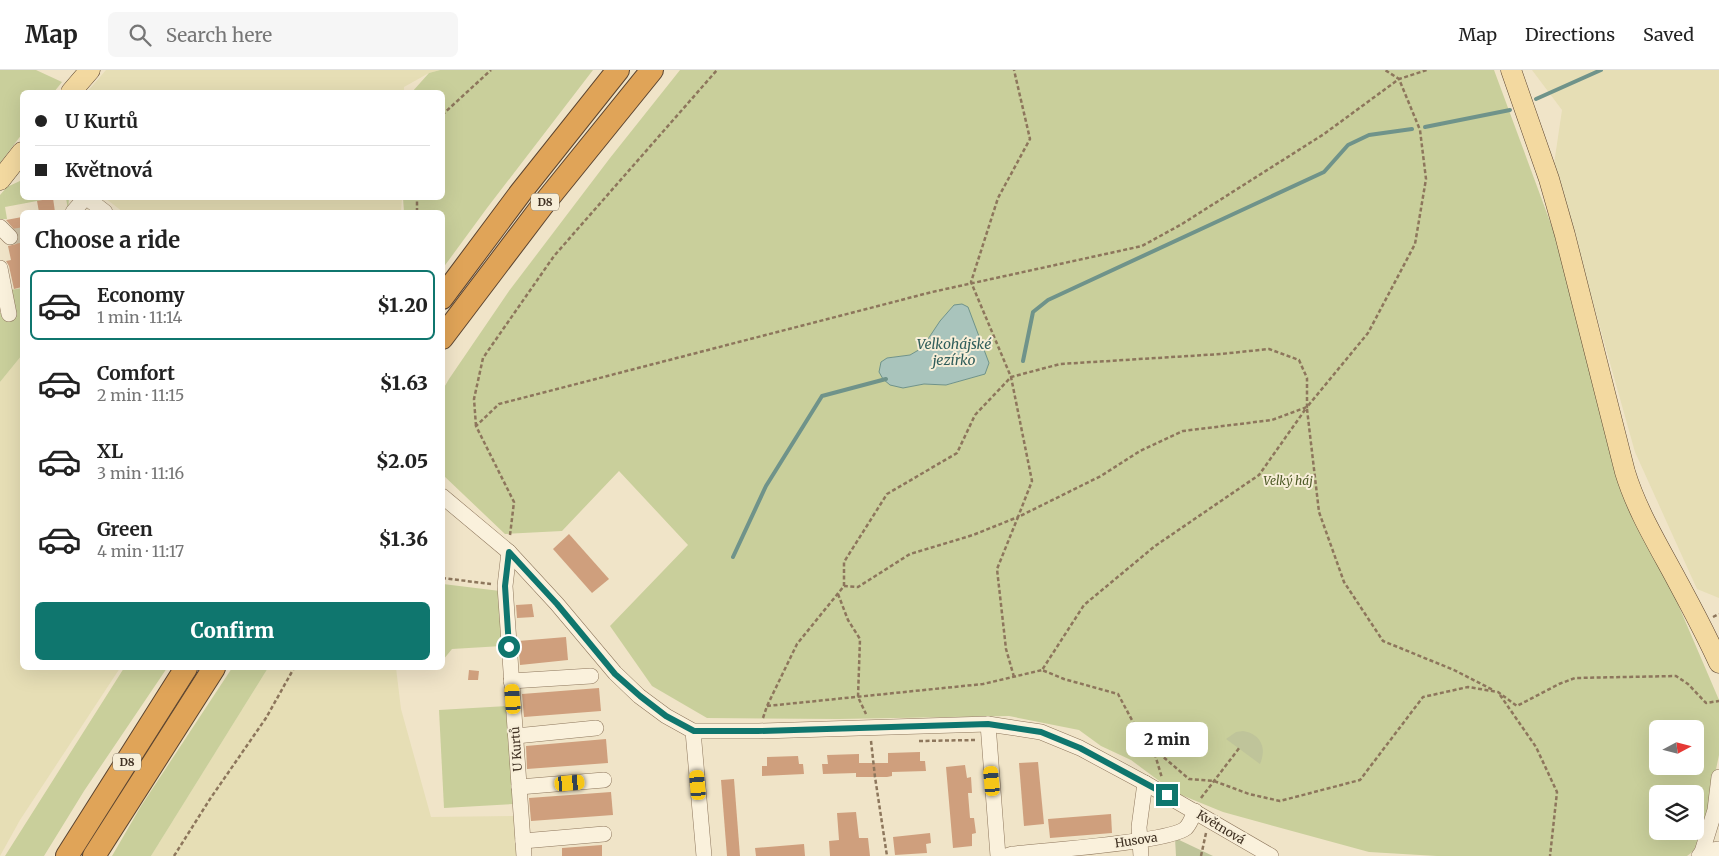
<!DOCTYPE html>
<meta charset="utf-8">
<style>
:root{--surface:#fff;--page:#f6f6f6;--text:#222;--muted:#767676;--line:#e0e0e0;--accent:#0f766e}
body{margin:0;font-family:Merriweather,serif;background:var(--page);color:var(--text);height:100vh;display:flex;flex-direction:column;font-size:19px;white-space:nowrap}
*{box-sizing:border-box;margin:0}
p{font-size:16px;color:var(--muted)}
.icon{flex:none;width:28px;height:28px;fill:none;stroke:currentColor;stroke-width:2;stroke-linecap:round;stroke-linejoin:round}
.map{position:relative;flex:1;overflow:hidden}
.side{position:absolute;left:20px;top:140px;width:425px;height:460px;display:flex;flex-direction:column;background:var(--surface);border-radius:8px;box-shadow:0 5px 20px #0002}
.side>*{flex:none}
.banner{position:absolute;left:20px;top:20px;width:425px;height:110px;border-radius:8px;box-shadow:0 5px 20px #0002;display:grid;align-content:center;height:110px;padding:0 15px;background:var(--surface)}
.needle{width:32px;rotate:83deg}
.fabs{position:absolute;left:1649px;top:650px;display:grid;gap:10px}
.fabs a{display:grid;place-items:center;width:55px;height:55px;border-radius:8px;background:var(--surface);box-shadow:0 5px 20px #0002;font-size:25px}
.end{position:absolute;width:22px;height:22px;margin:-11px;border:6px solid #0f766e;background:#fff;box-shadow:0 0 0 2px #fff}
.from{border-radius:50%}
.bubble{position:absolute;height:35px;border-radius:8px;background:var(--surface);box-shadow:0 5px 20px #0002;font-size:16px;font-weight:800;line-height:35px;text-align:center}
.car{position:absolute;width:15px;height:30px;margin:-15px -8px;border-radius:6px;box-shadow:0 0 4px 1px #0007;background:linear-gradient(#f5c518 24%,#345 0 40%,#f5c518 0 76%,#345 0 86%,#f5c518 0)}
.banner b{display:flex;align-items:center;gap:18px;height:48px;font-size:19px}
.banner b+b{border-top:1px solid var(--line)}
.banner i{width:12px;height:12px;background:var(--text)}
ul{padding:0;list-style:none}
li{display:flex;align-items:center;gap:15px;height:70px;margin:0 10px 8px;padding:0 5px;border:2px solid transparent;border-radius:8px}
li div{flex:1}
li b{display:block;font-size:19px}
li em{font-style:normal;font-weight:800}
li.active{border-color:var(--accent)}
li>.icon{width:45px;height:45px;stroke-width:1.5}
h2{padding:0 15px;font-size:22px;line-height:60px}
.action{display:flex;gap:10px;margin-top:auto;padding:10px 15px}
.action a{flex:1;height:58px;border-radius:8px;background:var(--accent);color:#fff;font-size:20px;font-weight:800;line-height:58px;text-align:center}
header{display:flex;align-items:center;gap:30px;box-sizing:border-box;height:70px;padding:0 25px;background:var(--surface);border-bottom:1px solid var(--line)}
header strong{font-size:24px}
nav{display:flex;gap:28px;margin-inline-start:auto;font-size:18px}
.search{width:350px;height:45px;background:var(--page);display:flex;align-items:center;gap:12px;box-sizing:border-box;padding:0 18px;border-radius:8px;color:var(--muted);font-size:19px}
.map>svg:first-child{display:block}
.farmland{fill:#e6deb5}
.green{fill:#c9cf9b;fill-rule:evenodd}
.cemetery{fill:#bfc49a}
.water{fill:#a9c4bc;stroke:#6f938a}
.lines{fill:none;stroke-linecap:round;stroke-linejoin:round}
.stream{stroke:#6f938a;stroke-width:4}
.building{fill:#cf9f7d}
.minor-tunnel{stroke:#ccc0a6;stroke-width:15;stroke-dasharray:15 8;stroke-linecap:butt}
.minor-casing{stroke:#8d765c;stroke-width:16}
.major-casing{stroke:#5b4430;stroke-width:21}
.highway-casing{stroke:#5b4430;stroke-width:24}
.path{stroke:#8d765c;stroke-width:2.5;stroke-dasharray:4 2.5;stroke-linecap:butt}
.minor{stroke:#faf1dc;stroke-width:15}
.major{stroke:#f3d9a0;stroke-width:20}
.highway{stroke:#e0a458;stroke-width:22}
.route{stroke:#0f766e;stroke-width:6}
.labels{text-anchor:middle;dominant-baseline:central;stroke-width:4;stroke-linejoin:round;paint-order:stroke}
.shield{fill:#f7eed8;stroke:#756857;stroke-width:1}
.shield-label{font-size:11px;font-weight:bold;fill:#3d2e20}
.park-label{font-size:12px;font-style:italic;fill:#4d5a26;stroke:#f7eed8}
.street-label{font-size:12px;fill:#3d2e20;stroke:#f7eed8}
.water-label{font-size:14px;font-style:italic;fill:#2f5d5a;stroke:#f7eed8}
</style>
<header>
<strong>Map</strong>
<div class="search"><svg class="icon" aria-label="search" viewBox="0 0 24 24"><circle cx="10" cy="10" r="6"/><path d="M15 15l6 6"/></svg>Search here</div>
<nav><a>Map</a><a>Directions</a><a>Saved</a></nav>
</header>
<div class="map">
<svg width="1719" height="786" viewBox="0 0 1719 786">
<rect width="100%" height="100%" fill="#f0e4c8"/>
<g class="farmland">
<path d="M 106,0 L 440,0 L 429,3 L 404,17 L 404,22 L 87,22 Z"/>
<path d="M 1532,0 L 1719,0 L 1719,528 L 1697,519 L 1635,382 L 1554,94 L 1562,40 Z"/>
<path d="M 105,128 L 402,128 L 401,142 L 123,142 Z"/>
<path d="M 22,285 L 22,598 L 120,598 L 20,750 L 0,786 L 0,312 Z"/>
<path d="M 268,598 L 396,598 L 401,639 L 431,747 L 517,746 L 520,786 L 151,786 Z"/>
</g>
<g class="green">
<path d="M 0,0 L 36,0 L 62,12 L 54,22 L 22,22 L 22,64 L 0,93 Z"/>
<path d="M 440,0 L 593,0 L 487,138 L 443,198 L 442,142 L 404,142 L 403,128 L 442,128 L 442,22 L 412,22 L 429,3 Z"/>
<path d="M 680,0 L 1494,0 L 1562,184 L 1628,436 L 1677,532 L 1719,630 L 1719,685 L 1700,776 L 1687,786 L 1437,786 L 1369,782 L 1223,742 L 1174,722 L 1131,690 L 1101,676 L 1079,660 L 1009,646 L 838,649 L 707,648 L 652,616 L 610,556 L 688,475 L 619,401 L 562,461 L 505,464 L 443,405 L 442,321 L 449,309 L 509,221 L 610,88 ZM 954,235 L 989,293 L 984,304 L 947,315 L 924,314 L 903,318 L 887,288 L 910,285 L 922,278 L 940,251 ZM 1658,659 L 1695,659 L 1695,696 L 1658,696 ZM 1658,724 L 1695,724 L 1695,761 L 1658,761 Z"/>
<path d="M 22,110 L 22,128 L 69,128 L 68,140 L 66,128 L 53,130 L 53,128 L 5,137 L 7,149 L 0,149 L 0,125 L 7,117 Z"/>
<path d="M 22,218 L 22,285 L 0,312 L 0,243 L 2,243 L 10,220 Z"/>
<path d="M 443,514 L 500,521 L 502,576 L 452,579 L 443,590 Z"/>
<path d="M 124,598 L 167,598 L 84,721 L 44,786 L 5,786 Z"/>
<path d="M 232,598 L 268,598 L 151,786 L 112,786 L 141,736 Z"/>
<path d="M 507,636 L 513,734 L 444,738 L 439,640 Z"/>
</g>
<g class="cemetery">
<path d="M 1243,661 C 1261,664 1267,678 1260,694 L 1226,669 L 1236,662 Z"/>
<path d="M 1175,768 L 1213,786 L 1176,786 Z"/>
</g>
<path class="water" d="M 962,234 L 968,237 L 989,293 L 985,304 L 946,315 L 924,314 L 903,318 L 890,315 L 883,309 L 879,302 L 881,292 L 887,288 L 910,285 L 922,278 L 940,251 L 954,235 Z"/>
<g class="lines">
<g class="stream">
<path d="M 1536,29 L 1601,0"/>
<path d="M 1425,57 L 1510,40"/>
<path d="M 1023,291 L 1033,242 L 1048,230 L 1324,102 L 1348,75 L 1369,65 L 1412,59"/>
<path d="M 733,487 L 766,416 L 822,326 L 886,309"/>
</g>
</g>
<g class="building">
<path d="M 53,128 L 55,142 L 39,142 L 37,131 Z"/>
<path d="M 22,147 L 22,217 L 14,219 L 9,196 L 6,191 L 11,190 L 8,176 L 16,174 L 19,170 L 19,165 L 6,150 Z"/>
<path d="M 569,464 L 609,509 L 592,523 L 553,479 Z"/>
<path d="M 532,534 L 534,547 L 517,548 L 516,535 Z"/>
<path d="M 566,567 L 568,590 L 520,595 L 518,571 Z"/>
<path d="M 469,600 L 479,601 L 478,610 L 468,610 Z"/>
<path d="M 599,618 L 601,641 L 524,647 L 522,624 Z"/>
<path d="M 606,669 L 608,693 L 527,699 L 526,676 Z"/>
<path d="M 920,682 L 920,691 L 925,691 L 926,701 L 892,702 L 892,706 L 887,707 L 856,707 L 856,703 L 823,704 L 822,694 L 828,694 L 827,685 L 859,684 L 859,693 L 888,693 L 888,683 Z"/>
<path d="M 798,686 L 799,694 L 803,694 L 804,704 L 762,706 L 762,696 L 767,696 L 767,687 Z"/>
<path d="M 1038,692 L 1044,754 L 1024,756 L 1019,693 Z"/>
<path d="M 965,695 L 967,708 L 971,707 L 972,723 L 968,723 L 970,748 L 974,748 L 976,763 L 972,764 L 972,776 L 953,778 L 946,697 Z"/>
<path d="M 734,709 L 740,786 L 727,786 L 721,710 Z"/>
<path d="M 611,722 L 613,745 L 531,751 L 529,728 Z"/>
<path d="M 856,742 L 859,768 L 868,768 L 870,786 L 830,786 L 829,771 L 839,770 L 837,743 Z"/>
<path d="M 1111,744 L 1112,763 L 1050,768 L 1048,749 Z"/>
<path d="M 930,763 L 931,773 L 926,774 L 927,783 L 895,785 L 893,767 Z"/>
<path d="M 804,774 L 805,786 L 756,786 L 755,778 Z"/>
<path d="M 602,775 L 602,786 L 562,786 L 562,778 Z"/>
</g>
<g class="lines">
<path class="minor-tunnel" d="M 10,167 L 22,165"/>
<defs>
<g id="minor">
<path d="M 87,128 L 105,142"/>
<path d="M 73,142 L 85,128"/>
<path d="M 0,157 L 10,167"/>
<path d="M 0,198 L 9,244"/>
<path d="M 442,426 L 509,482 L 557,534 L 615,603 L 639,626 L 666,646 L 693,661 L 759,661 L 988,654 L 1041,662 L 1080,678 L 1145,713 L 1271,786"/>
<path d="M 509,482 L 505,516 L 524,786"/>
<path d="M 511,611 L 591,606"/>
<path d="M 988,654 L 998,786"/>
<path d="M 693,661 L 704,786"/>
<path d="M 516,666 L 596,658"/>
<path d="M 519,717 L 604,710"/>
<path d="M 523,771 L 604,764"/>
<path d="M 1702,782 L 1719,779"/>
<path d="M 1006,786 L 1012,784 C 1040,781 1171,772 1186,758 C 1190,754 1193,746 1195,741"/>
<path d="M 1141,786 L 1139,757 L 1145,713"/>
<path d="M 1699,786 L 1702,782 L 1715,740 L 1719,707"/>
</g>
<g id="major">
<path d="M 1511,0 L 1549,109 L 1565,165 L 1625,402 C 1636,438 1655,470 1673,503 C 1689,533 1705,562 1719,593"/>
<path d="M 71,22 L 90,0"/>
<path d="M 0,110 L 22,82"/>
</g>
<g id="highway">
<path d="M 442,228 L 521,122 L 618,0"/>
<path d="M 442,268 L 542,136 L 652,0"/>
<path d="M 67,786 L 186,598"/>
<path d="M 94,786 L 214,598"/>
</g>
</defs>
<use href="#minor" class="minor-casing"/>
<use href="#major" class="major-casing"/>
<use href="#highway" class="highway-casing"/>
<g class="path">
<path d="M 442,45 L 491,0"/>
<path d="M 417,142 L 417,128"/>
<path d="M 1307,339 L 1319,442 L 1344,512 L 1383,571 L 1454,600 L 1493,620"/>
<path d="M 476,356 L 474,329 L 483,288 L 554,186 L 717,0"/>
<path d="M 510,465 L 514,432 L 476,356 L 499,334 L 932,222 L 1142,176 L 1182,154 L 1324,64 L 1399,9 L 1427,0"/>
<path d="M 442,508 L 491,514"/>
<path d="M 844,516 L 844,492 L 887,424 L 957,383 L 975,345 L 1011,307 L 1060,294 L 1221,284 L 1269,279 L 1299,290 L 1307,308 L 1307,337 L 1259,405 L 1155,476 L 1084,535 L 1042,600 L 1064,609 L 1118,624 L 1141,667 L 1153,678 L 1162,708"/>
<path d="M 838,524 L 848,550 L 860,569 L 858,627 L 866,644"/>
<path d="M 1713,547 L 1719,544"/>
<path d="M 1014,607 L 1006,579 L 997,499 L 1018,447 L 1101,406 L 1140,381 L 1183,361 L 1272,350 L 1307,337 L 1368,263 L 1415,174 L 1426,109 L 1420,60 L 1399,9 L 1385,0"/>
<path d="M 1500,625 L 1536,677 L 1557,722 L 1550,786"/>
<path d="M 767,636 L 983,614 L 1042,600"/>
<path d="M 763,648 L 767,636 L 797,574 L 844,516 L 858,517 L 910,484 L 973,465 L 1018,447 L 1032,411 L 1011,307 L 971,212 L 998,128 L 1030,69 L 1014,0"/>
<path d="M 871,671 L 875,707 L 887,786"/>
<path d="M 919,671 L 976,670"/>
<path d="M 1154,679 L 1189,709 L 1214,711 L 1249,724 L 1280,731 L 1360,710 L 1423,627 L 1468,617 L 1498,622 L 1517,636 L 1559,614 L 1575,608 L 1676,606 L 1688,614 L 1706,633 L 1719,631"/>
<path d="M 1201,728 L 1240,677"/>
<path d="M 174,786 L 210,729 L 266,648 L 294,598"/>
<path d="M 1201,786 L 1206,763"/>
</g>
<use href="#minor" class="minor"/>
<use href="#major" class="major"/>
<use href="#highway" class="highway"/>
</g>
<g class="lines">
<path class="route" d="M 509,577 L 505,516 L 509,482 L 557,534 L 615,604 L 640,626 L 666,646 L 694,661 L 758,661 L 988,654 L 1041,662 L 1080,678 L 1167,725"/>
</g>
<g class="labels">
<g class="shield">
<rect x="531" y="123.5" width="28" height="17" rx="4"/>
<rect x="113" y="683.5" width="28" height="17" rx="4"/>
</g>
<g class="shield-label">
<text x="545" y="132">D8</text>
<text x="127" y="692">D8</text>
</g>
<g class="park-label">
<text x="1288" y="410">Velký háj</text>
</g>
<g class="street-label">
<text transform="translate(516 679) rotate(-94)">U Kurtů</text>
<text transform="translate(1221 757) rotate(31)">Květnová</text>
<text transform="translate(1136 770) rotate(-8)">Husova</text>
</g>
<g class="water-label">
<text x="954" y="274">Velkohájské<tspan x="954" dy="16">jezírko</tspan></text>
</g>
</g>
</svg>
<div class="fabs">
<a><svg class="needle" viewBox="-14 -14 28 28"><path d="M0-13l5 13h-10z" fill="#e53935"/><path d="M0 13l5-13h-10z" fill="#767676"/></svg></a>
<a><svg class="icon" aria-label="layers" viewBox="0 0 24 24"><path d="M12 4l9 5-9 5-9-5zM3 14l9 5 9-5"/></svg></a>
</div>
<i class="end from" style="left:509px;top:577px"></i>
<i class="end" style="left:1167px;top:725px"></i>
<div class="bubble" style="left:1126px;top:652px;width:82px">2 min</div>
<i class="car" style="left:513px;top:629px;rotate:356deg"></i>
<i class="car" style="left:992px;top:711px;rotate:355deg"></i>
<i class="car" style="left:570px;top:713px;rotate:85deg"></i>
<i class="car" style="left:698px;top:715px;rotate:355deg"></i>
<div class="banner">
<b><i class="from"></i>U Kurtů</b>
<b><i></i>Květnová</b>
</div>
<section class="side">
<h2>Choose a ride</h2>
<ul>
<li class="active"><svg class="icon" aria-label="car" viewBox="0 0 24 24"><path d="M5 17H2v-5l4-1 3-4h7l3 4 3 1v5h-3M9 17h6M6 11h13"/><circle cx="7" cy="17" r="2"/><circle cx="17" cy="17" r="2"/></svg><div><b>Economy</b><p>1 min · 11:14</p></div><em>$1.20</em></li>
<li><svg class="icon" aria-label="car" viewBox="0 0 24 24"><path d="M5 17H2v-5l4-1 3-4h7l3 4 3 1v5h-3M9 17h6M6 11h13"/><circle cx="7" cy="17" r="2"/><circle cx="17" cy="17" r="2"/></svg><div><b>Comfort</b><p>2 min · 11:15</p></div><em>$1.63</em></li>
<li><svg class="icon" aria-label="car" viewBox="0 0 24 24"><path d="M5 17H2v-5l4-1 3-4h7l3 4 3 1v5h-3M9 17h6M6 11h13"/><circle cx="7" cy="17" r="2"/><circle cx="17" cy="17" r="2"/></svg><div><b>XL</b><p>3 min · 11:16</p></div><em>$2.05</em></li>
<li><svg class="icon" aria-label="car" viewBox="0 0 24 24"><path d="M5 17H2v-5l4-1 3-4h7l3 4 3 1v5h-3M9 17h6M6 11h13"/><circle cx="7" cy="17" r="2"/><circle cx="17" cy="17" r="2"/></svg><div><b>Green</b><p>4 min · 11:17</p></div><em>$1.36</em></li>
</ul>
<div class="action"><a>Confirm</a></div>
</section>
</div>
